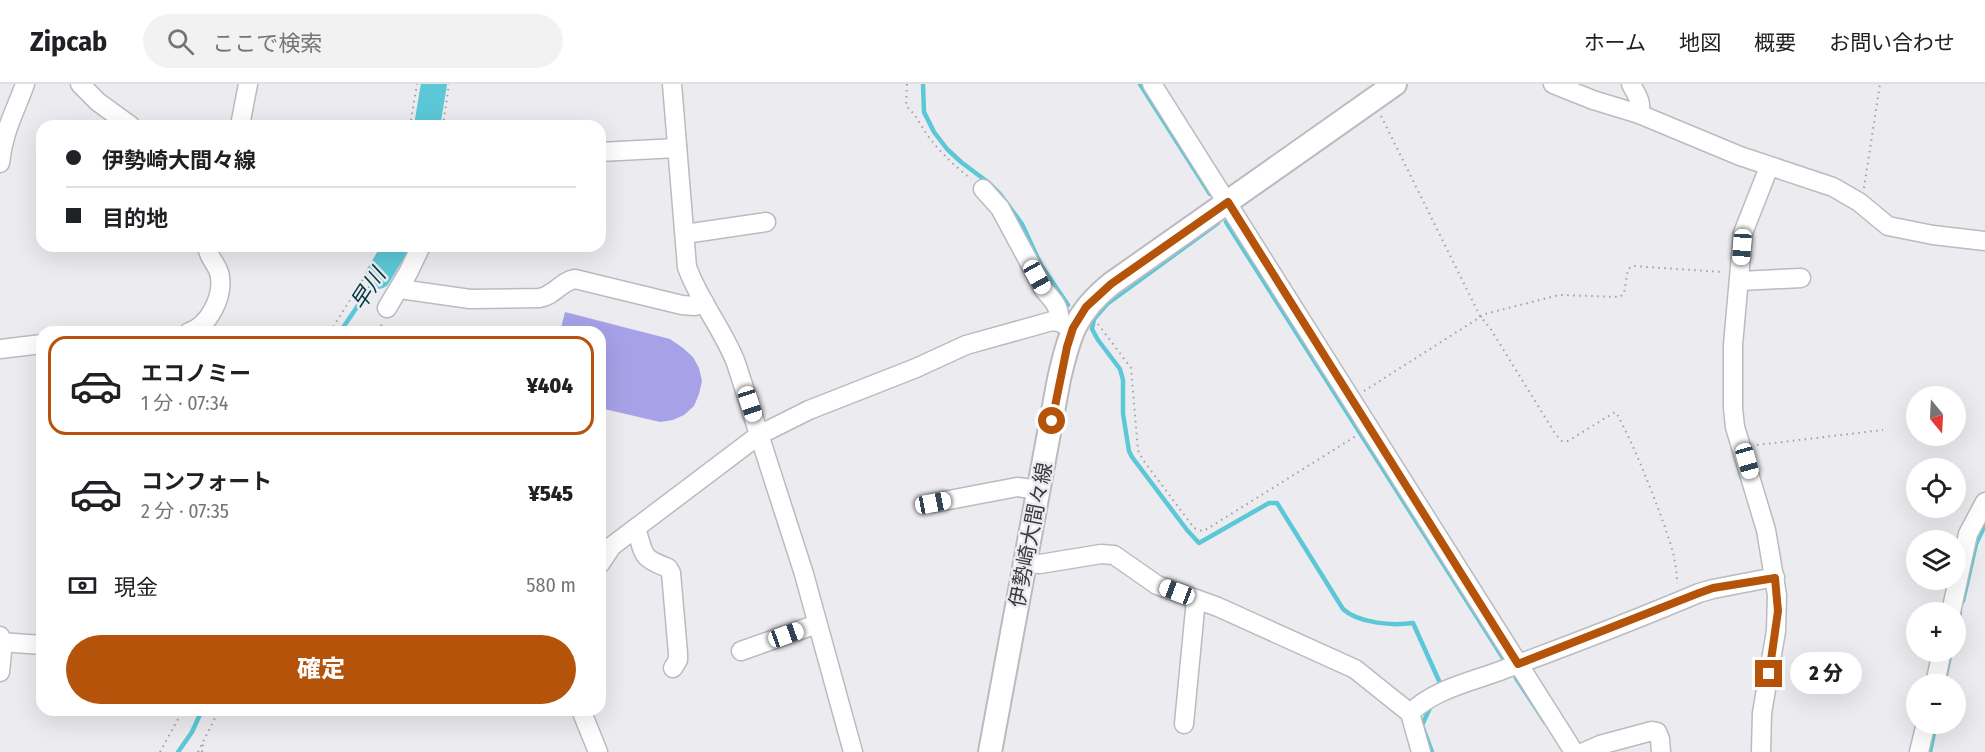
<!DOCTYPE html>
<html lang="ja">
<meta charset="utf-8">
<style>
:root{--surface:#fff;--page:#f2f2f2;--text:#202124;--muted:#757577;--line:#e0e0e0;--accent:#b45309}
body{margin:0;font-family:"Fira Sans Condensed","Noto Sans JP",sans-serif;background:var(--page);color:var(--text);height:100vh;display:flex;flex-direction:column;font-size:22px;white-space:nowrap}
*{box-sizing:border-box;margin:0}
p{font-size:20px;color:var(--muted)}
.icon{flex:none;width:33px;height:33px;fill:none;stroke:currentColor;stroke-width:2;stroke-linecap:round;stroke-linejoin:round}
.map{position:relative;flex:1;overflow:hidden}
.side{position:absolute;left:36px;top:242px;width:570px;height:390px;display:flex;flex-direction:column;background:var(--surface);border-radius:18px;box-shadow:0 6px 24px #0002}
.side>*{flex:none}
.top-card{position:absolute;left:36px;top:36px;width:570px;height:132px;border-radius:18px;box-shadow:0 6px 24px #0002;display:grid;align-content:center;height:132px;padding:0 30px;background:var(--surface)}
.needle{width:39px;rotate:162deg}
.buttons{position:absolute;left:1906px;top:302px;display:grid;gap:12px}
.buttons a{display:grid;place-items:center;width:60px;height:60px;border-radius:50%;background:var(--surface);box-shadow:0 6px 24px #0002;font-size:30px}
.end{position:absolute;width:27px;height:27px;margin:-14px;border:8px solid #b45309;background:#fff;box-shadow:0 0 0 3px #fff}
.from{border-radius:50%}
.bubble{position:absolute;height:42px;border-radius:21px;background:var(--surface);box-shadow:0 6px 24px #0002;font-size:20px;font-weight:800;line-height:42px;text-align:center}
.car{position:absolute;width:18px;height:36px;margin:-18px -9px;border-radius:8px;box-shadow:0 0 4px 2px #0007;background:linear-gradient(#fff 24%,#345 0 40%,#fff 0 76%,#345 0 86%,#fff 0)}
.top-card b{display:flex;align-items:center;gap:21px;height:57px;font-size:22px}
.top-card b+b{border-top:2px solid var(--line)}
.top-card i{width:15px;height:15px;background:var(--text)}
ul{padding:10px 0 0;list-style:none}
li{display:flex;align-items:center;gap:18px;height:99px;margin:0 12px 9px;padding:0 18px;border:3px solid transparent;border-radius:18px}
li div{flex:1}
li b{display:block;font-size:22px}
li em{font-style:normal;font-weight:800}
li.on{border-color:var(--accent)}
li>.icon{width:54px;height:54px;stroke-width:1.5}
.pay{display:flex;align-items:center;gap:15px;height:66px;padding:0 30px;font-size:22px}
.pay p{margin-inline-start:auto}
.cta{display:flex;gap:12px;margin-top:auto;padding:12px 30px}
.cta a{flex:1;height:69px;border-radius:36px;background:var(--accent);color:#fff;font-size:24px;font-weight:800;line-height:69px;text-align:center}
header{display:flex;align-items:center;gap:36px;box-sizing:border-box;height:84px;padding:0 30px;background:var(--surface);border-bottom:2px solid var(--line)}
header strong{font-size:28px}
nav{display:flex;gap:33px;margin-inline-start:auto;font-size:21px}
.search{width:420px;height:54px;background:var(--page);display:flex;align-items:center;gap:15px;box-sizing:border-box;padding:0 21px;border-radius:33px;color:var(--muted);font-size:22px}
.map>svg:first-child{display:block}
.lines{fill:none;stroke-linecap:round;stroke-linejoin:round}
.stream{stroke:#5cc8d7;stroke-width:4.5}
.river{stroke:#5cc8d7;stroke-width:26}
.building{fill:#a7a2e8}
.minor-casing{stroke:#bbbbbf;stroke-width:21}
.major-casing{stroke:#bbbbbf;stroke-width:26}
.path{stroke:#a0a0a3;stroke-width:2;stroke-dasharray:1.5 4.5;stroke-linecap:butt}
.minor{stroke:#fff;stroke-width:18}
.major{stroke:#fff;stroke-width:22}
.route{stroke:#b45309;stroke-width:8}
.labels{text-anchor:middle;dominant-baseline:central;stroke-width:5;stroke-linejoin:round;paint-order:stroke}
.street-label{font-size:21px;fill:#3a3a3c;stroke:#ececf0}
.water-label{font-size:22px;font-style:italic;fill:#03383f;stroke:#ececf0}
</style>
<header>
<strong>Zipcab</strong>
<div class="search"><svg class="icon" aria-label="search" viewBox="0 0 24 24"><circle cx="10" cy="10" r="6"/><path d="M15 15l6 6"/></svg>ここで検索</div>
<nav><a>ホーム</a><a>地図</a><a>概要</a><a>お問い合わせ</a></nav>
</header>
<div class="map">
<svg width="1985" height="668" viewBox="0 0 1985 668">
<rect width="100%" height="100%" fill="#ececf0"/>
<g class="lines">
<g class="stream">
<path d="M 923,0 L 924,28 L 934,48 L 947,65 L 961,78 L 989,99 L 1000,110 L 1022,140 L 1041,181 L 1068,221"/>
<path d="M 1140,0 L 1210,110"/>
<path d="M 1226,138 L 1503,574"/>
<path d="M 1218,139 L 1107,220 L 1094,235 L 1092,245 L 1098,256 L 1120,285 L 1123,296 L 1123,330 L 1129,367 L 1132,373 L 1187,446 L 1199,459 L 1269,419 L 1277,419 L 1343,525 C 1358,539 1392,542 1413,539 L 1440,599"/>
<path d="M 340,248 L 378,192"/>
<path d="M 1963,517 L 1976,460 L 1985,441"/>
<path d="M 1956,546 L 1960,528"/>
<path d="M 1516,594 L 1545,638"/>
<path d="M 1944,600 L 1951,567"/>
<path d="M 1430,624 L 1422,641 L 1432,668"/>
<path d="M 178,668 L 192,648 L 202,626"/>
<path d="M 1930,668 L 1936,639"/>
</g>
<g class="river">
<path d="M 427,42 L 434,0"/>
<path d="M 378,192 L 396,162"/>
</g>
</g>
<path class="building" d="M 565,228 L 670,255 L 683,264 L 693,273 L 699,284 L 702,297 L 699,310 L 694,322 L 684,331 L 673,336 L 660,338 L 600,324 L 600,248 L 560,248 Z"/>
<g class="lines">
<defs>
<g id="minor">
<path d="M 80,0 L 98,18 L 131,42"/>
<path d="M 672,0 L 687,183 C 699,217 723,245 736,279 L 804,490 L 853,668"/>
<path d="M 1152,0 L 1574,668"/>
<path d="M 1553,0 L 1593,16 L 1639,30 L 1740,72 L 1833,103 L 1859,118 L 1888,142 L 1933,151 L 1985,157"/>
<path d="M 1631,0 C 1636,10 1643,18 1639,30"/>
<path d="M 240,42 L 248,0"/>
<path d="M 600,68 L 677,64"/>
<path d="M 0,79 C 3,48 15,28 25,0"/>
<path d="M 983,105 L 1000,124 L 1044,206 C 1053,216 1061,224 1059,238"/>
<path d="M 685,150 L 766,138"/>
<path d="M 1740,197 L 1801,194"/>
<path d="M 400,203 L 407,206 L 470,215 L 539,214 C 554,212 561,197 575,195 L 682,221 L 695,222 L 704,218"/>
<path d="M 387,224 L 408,189 L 421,162"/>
<path d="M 189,248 C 209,242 223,213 220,193 C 219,181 208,175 207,162"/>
<path d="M 0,265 L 42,260"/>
<path d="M 933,419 L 1017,403 L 1040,406"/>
<path d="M 636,444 C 645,472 640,473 668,484 L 671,489 L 678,569 L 678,576 L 673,584"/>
<path d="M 1026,479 L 1040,480 L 1101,470 L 1114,471 L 1157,501 L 1218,523 L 1355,585 L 1410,629 L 1421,668"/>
<path d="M 600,480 L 612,462 L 759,351 L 809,326 L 916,284 L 966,261 L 1052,237 L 1059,238 L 1073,245"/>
<path d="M 1951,528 L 1968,450 L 1985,418"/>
<path d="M 0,552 L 2,568 L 0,588"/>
<path d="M 0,558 L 42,561"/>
<path d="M 741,567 L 817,540"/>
<path d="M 1935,600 L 1942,567"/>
<path d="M 581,626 L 598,668"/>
<path d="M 1410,629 C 1436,604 1472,598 1505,585 C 1570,561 1635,536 1699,509 L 1713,505 L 1775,493"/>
<path d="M 1184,640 L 1196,515"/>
<path d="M 1584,668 L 1600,661 L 1652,647 L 1657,648 L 1660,655 L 1661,668"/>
<path d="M 1761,668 L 1762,629 L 1776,547 L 1777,511 L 1766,446 L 1735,343 L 1733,324 L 1733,261 L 1743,149 L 1769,83"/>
<path d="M 1919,668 L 1926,639"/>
</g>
<path id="major" d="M 990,668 L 1059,295 C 1069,252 1075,229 1111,200 L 1395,0"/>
</defs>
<use href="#minor" class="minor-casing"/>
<use href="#major" class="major-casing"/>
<g class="path">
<path d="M 907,0 L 906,22 C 918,32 921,44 931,56 C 943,71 957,84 971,95"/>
<path d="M 1381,32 L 1480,232 L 1490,244 L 1556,351 L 1562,357 L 1568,357 L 1615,328 L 1618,332 C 1635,364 1648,398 1661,432 C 1669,455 1677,475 1677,500"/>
<path d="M 410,42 L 417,0"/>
<path d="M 443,42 L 449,0"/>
<path d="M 1864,104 L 1880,0"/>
<path d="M 1098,240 L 1131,284 L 1138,366 L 1143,376 L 1194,444 L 1202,447 L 1207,445 L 1356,352"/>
<path d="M 330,248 L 377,173 L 380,162"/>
<path d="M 380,248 L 382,238"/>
<path d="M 1364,307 L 1485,230 L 1559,211 L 1620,213 L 1624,209 L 1628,185 L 1633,182 L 1723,188"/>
<path d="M 1757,361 L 1883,346"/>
<path d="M 160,668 L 183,626"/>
<path d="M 198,668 L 219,626"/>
<path d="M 202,668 L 203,659"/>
</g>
<use href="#minor" class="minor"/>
<use href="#major" class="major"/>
</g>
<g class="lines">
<path class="route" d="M 1052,337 L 1067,263 L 1073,244 L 1086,223 L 1111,200 L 1228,118 L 1518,580 L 1699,509 L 1713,504 L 1775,494 L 1778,527 L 1769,590"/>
</g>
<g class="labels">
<g class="street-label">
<text transform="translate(1031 451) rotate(-79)">伊勢崎大間々線</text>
</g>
<g class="water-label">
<text transform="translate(368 205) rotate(-57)">早川</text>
</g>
</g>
</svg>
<div class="buttons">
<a><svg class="needle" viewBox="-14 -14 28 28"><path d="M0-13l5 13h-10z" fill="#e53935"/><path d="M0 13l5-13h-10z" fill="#757577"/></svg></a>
<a><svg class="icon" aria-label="locate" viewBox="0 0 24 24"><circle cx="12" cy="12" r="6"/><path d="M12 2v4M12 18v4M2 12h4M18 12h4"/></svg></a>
<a><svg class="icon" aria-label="layers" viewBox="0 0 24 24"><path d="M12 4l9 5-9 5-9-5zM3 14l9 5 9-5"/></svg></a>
<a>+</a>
<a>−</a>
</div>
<i class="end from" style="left:1052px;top:337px"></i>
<i class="end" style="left:1769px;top:590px"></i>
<div class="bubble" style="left:1790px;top:568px;width:72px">2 分</div>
<i class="car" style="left:1742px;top:163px;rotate:184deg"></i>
<i class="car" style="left:1037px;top:193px;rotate:151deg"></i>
<i class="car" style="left:750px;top:320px;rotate:162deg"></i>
<i class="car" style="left:1747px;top:377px;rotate:164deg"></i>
<i class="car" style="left:933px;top:419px;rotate:79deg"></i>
<i class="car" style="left:1177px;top:508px;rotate:291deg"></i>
<i class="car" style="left:786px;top:551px;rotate:70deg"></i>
<div class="top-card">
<b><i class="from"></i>伊勢崎大間々線</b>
<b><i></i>目的地</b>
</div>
<section class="side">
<ul>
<li class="on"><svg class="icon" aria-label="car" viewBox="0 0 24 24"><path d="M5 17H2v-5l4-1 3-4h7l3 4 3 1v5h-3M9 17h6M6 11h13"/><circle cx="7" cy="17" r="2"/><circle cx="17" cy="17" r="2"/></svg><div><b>エコノミー</b><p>1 分 · 07:34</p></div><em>¥404</em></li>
<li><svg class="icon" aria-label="car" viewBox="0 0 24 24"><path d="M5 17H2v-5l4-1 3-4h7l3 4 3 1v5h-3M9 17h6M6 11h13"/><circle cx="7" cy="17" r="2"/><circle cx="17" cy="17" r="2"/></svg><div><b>コンフォート</b><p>2 分 · 07:35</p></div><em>¥545</em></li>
</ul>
<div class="pay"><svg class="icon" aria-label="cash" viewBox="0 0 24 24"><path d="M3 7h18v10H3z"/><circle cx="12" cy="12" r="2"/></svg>現金<p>580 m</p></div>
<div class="cta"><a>確定</a></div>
</section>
</div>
